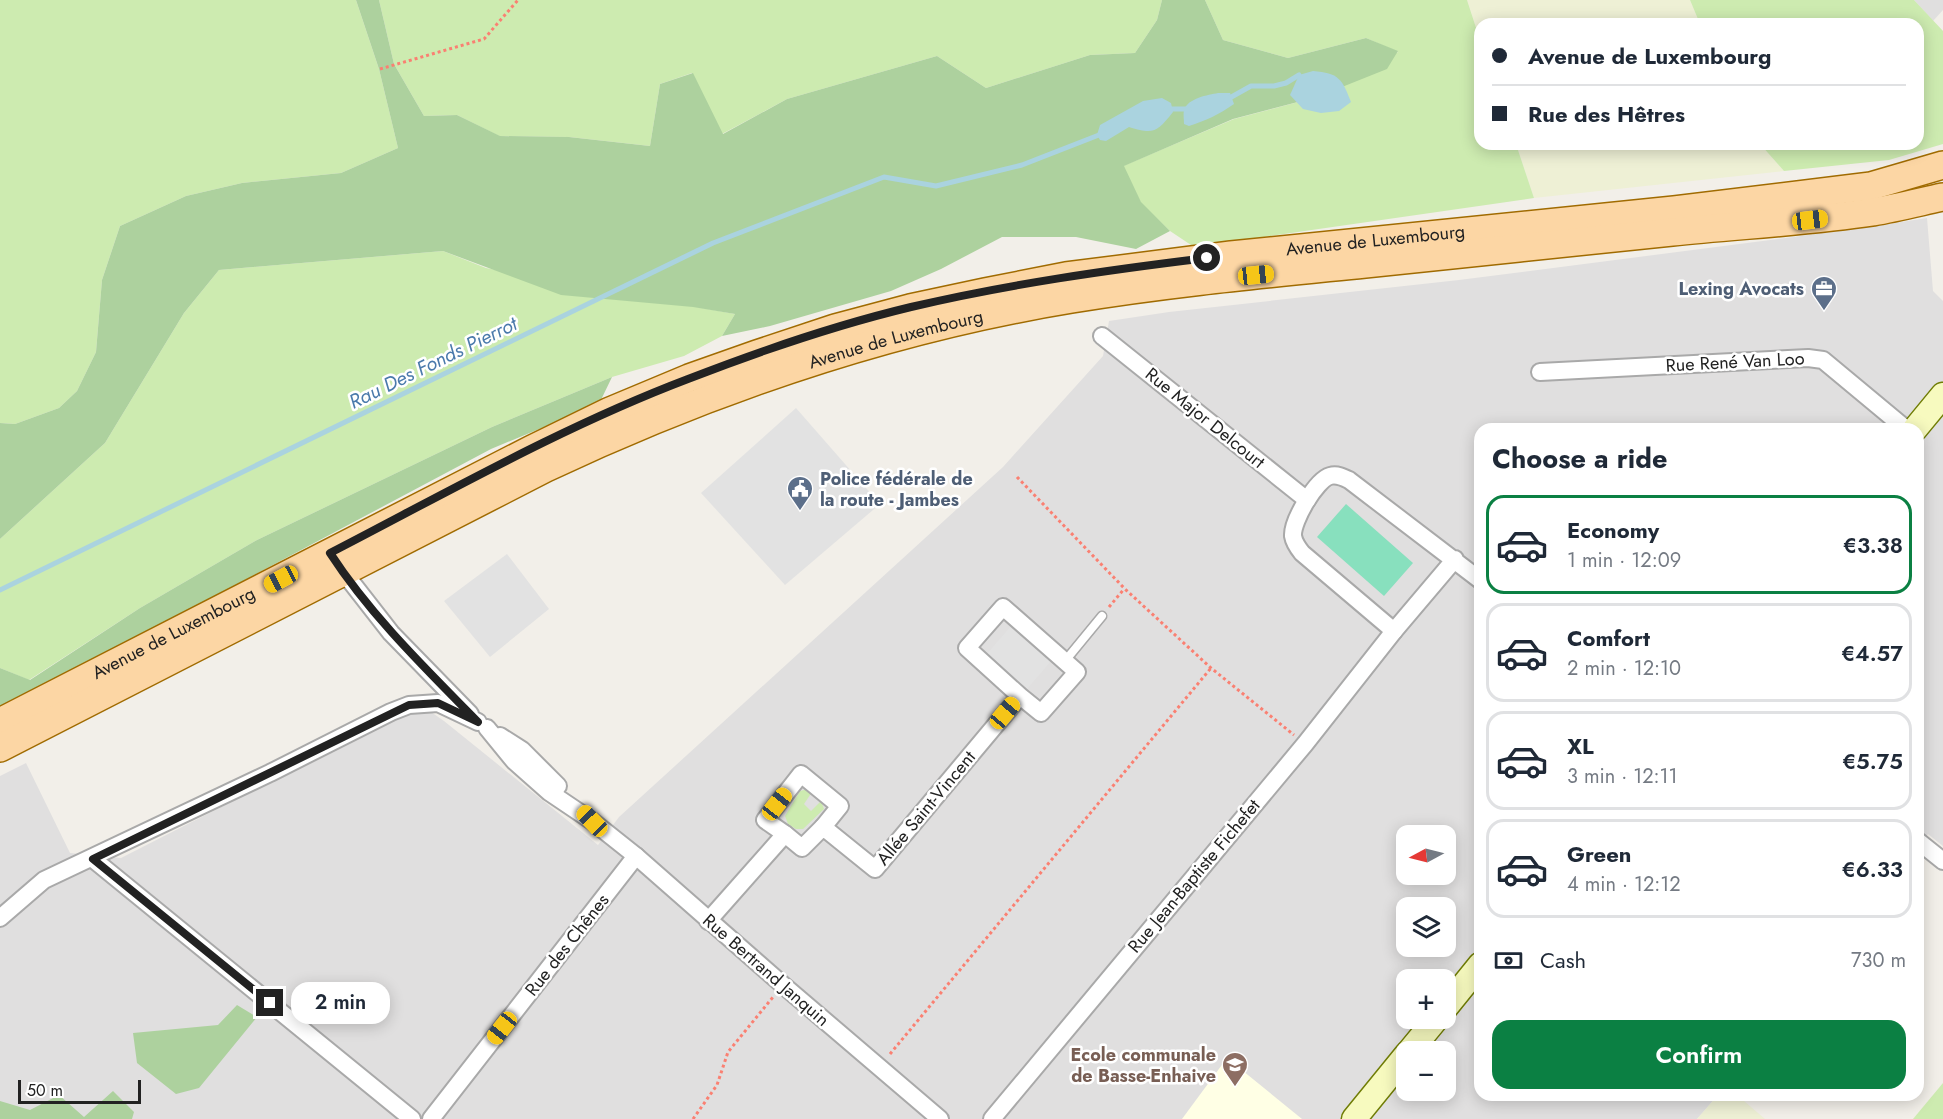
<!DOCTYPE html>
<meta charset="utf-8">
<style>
:root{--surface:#fff;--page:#f6f6f7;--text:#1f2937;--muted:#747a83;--line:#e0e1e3;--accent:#0b8043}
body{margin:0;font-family:Jost,sans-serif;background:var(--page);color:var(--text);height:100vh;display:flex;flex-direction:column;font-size:22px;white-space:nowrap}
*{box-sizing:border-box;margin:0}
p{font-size:20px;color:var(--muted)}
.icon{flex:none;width:33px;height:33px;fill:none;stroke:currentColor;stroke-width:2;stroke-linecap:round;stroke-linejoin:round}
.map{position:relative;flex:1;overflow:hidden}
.side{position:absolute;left:1474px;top:423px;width:450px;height:678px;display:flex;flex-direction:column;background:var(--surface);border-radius:18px;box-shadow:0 3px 15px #0003}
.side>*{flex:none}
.top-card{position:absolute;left:1474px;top:18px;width:450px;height:132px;border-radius:18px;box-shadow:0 3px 15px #0003;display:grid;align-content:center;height:132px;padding:0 18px;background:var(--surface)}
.needle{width:39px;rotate:263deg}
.controls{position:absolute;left:1396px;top:825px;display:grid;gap:12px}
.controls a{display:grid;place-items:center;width:60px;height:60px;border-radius:12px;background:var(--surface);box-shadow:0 3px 15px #0003;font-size:30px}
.scale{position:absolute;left:18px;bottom:15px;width:123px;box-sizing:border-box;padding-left:6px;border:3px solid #222;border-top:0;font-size:16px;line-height:21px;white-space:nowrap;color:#222;-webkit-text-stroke:4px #fff;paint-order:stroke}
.end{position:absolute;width:27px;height:27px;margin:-14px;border:8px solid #222;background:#fff;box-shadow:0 0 0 3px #fff}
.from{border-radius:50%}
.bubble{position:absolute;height:42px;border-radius:18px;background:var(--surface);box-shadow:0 3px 15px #0003;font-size:20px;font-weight:600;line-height:42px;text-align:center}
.car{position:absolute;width:18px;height:36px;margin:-18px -9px;border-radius:8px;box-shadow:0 0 4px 2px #0007;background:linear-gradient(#f5c518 24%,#345 0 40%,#f5c518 0 76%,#345 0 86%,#f5c518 0)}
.top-card b{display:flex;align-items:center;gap:21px;height:57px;font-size:22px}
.top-card b+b{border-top:2px solid var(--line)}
.top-card i{width:15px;height:15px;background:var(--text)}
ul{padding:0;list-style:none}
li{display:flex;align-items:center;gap:18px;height:99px;margin:0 12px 9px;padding:0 6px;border:3px solid var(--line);border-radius:18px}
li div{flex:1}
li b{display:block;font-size:22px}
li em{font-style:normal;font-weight:600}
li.selected{border-color:var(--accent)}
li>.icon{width:54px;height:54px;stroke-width:1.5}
h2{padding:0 18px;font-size:27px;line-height:72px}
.pay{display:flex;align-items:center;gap:15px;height:66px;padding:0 18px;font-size:22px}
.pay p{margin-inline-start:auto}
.primary-button{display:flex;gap:12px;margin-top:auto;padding:12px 18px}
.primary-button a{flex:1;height:69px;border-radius:18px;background:var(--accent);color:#fff;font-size:24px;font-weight:600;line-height:69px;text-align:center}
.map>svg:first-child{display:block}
.residential{fill:#e0dfdf;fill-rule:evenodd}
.education{fill:#ffffe5}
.farmland{fill:#eef0d5}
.grass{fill:#cdebb0}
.forest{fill:#add19e}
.pitch{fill:#88e0be}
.parking{fill:#e2e2e2}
.water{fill:#aad3df}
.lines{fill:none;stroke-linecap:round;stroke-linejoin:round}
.stream{stroke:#aad3df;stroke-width:5}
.service-casing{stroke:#a9a9a9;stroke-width:11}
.minor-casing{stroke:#a9a9a9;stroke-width:20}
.secondary-casing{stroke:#707d05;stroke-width:27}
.primary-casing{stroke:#a06b00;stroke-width:30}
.path{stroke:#fa8072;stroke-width:3;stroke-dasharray:3 3;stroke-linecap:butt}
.service{stroke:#fff;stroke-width:8}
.minor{stroke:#fff;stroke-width:16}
.secondary{stroke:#f7fabf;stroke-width:24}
.primary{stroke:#fcd6a4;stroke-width:27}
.route{stroke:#222;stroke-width:8}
.labels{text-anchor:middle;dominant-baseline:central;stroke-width:5;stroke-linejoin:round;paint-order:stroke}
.street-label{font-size:18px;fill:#222;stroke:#fff}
.service-label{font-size:18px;font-weight:bold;fill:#4e5e75;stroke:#fff;text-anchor:end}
.education-label{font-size:18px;font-weight:bold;fill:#785e54;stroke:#fff;text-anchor:end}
.water-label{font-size:20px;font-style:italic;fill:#4a7aab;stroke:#fff}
</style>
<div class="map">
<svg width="1943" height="1119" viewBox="0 0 1943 1119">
<rect width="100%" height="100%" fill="#f2efe9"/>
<g class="residential">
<path d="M 1914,0 L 1943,0 L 1943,10 L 1933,21 Z"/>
<path d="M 1927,218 L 1933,291 L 1943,301 L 1943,846 L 1928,834 L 1919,845 L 1918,429 L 1480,429 L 1480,1095 L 1718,1095 L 1697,1119 L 0,1119 L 0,776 L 26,763 L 70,853 L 121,858 L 408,712 L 431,712 L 444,721 L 598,845 L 619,817 L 1003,467 L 1103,356 L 1109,321 L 1169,312 L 1459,280 L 1849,230 ZM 1407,836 L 1446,836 L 1446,874 L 1407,874 ZM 1407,908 L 1446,908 L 1446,946 L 1407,946 ZM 1407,980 L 1446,980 L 1446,1018 L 1407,1018 ZM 1407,1052 L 1446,1052 L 1446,1090 L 1407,1090 Z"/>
</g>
<path class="education" d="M 1227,1058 L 1302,1119 L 1182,1119 Z"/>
<g class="farmland">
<path d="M 1467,0 L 1690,0 L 1700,24 L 1480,24 L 1480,40 Z"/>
<path d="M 1516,144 L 1760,144 L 1784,171 L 1534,198 Z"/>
<path d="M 1718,1095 L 1737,1095 L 1765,1119 L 1697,1119 Z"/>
</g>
<g class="grass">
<path d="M 0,0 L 356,0 L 379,69 L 398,148 L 341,173 L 242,183 L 186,196 L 120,226 L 102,280 L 96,352 L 77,391 L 59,408 L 15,424 L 0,423 Z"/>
<path d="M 379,0 L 1162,0 L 1157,20 L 1135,53 L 1090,55 L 986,88 L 937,56 L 787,99 L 722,134 L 692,73 L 660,84 L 650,146 L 569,137 L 499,136 L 457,115 L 424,116 L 394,64 Z"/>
<path d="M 1205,0 L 1467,0 L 1480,40 L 1480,144 L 1516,144 L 1534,198 L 1194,247 L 1170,231 L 1141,203 L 1123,166 L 1234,119 L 1317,97 L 1398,52 L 1366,38 L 1288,58 L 1223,40 Z"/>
<path d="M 1690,0 L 1914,0 L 1943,31 L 1943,144 L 1889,160 L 1784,171 L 1760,144 L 1918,144 L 1918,24 L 1700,24 Z"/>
<path d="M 443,251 L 486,268 L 735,314 L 722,336 L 684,356 L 612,377 L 492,427 L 257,540 L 140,608 L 29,680 L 0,668 L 0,539 L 105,443 L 184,313 L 219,270 Z"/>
<path d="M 808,789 L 812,792 L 804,804 L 811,811 L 821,801 L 824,809 L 803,829 L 796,829 L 788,824 L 785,816 L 800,791 Z"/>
<path d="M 1943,1083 L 1943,1119 L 1913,1119 Z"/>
</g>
<g class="forest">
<path d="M 356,0 L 379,0 L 394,64 L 424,116 L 457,115 L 500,136 L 569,137 L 650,146 L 660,84 L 693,73 L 723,134 L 787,99 L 937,56 L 986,88 L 1090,55 L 1135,53 L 1157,20 L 1162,0 L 1205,0 L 1223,40 L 1288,58 L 1366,38 L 1398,51 L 1387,69 L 1317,97 L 1233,119 L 1124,166 L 1141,202 L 1170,231 L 1136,249 L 1076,237 L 1002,237 L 941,269 L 891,291 L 770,326 L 722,336 L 735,314 L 693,307 L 561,295 L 443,251 L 219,270 L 184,313 L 105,443 L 0,539 L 0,423 L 15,424 L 59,408 L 77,391 L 96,352 L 102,280 L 120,226 L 186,196 L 242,183 L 341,173 L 398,148 L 379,69 Z"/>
<path d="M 612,377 L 599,404 L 491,449 L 36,691 L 0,706 L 0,668 L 30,680 L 140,608 L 257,540 L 492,427 Z"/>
<path d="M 237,1005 L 257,1017 L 199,1088 L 176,1094 L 137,1063 L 133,1033 L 218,1025 Z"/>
<path d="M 113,1091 L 134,1112 L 132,1119 L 0,1119 L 0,1101 L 30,1110 L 59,1095 L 84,1117 Z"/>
</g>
<path class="pitch" d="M 1346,504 L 1413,563 L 1384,596 L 1317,537 Z"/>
<g class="parking">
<path d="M 796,408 L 880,504 L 785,585 L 701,493 Z"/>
<path d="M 507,554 L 549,609 L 490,657 L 444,601 Z"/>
<path d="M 1012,625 L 1052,660 L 1026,690 L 986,655 Z"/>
</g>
<g class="water">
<path d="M 1313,71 C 1339,73 1342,79 1351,102 L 1339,111 L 1321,113 L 1303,109 L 1290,95 L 1299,75 Z"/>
<path d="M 1218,93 L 1230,93 L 1234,104 C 1220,114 1205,121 1189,126 L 1184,124 C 1184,120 1183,114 1184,110 C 1188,98 1208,95 1218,93 Z"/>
<path d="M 1162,98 L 1171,103 L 1173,112 C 1157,132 1154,135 1129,127 L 1106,141 L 1100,140 L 1097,135 L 1100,125 L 1143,101 Z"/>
</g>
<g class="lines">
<g class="stream">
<path d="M 1226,100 L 1251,86 L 1274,86 L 1286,83 L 1299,75"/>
<path d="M 1166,109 L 1189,109"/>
<path d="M 0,590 L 713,243 L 884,177 L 936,186 L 1022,165 L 1104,133"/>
</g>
<defs>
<path id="service" d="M 1065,661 L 1102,616"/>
<g id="minor">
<path d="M 1102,336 L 1307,500"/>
<path d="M 1540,372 L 1808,358 L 1823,360 L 1906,429"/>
<path d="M 1455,559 L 1394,631 L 1302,553 C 1298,548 1294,542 1293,536 C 1292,521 1316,480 1330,476 C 1337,474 1343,477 1349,480 L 1480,580"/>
<path d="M 338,565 L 391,633 L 470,714"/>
<path d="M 487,728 L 514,761 L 549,792 L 592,821 L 636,856 L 783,985 L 940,1119"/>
<path d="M 500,736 L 522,750 L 558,786"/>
<path d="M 785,834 L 765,820 L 801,774 L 840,806 L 823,827"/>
<path d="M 1918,841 L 1943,861"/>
<path d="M 93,859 L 412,1119"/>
<path d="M 0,918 L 44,880 L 270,773 L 391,712 L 409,705 L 438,703 L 478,722"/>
<path d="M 708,921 L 785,834 L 802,848 L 823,827 L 875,869 L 1020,696 L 967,648 L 1003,607 L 1077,672 L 1041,713 L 1020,696"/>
<path d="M 431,1119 L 636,856"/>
<path d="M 992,1119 L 1305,744 L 1394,631"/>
</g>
<g id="secondary">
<path d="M 1915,429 L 1943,395"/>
<path d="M 1446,1007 L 1480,965"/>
<path d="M 1409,1052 L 1437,1018"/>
<path d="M 1354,1119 L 1407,1054"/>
</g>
<g id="primary">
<path id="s1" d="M 0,722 L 532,449 L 610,411 L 689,378 L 757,354 L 835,328 L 910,308 L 985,292 L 1066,276 L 1231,255 L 1674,210 L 1871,186 L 1943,165"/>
<path id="s2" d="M 0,748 L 546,468 C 714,389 888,329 1072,299 C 1169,283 1267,274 1365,264 C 1467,254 1570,242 1672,232 C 1739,225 1806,222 1873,212 C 1896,208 1920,202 1943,197"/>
</g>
</defs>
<use href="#service" class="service-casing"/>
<use href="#minor" class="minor-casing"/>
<use href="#secondary" class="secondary-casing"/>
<use href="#primary" class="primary-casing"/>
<g class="path">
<path d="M 380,69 L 484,39 L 518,0"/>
<path d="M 1017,477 L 1125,589 L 1211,668 L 1294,735"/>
<path d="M 1109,607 L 1124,589"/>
<path d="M 890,1054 L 1211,668"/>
<path d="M 693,1119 L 717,1085 L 728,1052 L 773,997"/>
</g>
<use href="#service" class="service"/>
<use href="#minor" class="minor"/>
<use href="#secondary" class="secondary"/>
<use href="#primary" class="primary"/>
</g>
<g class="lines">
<path class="route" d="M 270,1003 L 93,859 L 409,705 L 438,703 L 478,722 C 426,669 371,616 330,553 C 448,492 564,426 688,379 C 760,351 836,325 911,307 C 1009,284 1108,270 1207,258"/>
</g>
<defs>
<symbol id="office-pin" viewBox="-11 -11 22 30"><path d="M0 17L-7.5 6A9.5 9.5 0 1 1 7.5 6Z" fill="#5c6f8a" stroke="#fff"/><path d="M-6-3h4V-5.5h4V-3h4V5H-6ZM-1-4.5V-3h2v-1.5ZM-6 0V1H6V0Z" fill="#fff"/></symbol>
<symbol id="civic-pin" viewBox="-11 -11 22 30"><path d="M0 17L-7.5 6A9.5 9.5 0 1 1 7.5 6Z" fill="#5c6f8a" stroke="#fff"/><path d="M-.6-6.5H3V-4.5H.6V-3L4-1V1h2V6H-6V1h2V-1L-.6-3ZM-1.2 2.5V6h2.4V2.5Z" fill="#fff"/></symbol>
<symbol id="school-pin" viewBox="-11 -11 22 30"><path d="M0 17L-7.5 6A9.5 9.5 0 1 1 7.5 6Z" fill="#8d6e63" stroke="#fff"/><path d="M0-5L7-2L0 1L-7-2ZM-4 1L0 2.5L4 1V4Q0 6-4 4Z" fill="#fff"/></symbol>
</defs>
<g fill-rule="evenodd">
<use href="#office-pin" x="1809" y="274" width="30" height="40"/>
<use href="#civic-pin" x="785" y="474" width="30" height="40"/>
<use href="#school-pin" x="1220" y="1050" width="30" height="40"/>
</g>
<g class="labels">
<g class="street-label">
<text stroke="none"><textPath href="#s1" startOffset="1473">Avenue de Luxembourg</textPath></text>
<text stroke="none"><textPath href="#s2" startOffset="987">Avenue de Luxembourg</textPath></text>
<text transform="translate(1735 362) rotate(-3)">Rue René Van Loo</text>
<text transform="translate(1205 418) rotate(39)">Rue Major Delcourt</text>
<text stroke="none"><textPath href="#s1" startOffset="195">Avenue de Luxembourg</textPath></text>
<text transform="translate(926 808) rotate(-50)">Allée Saint-Vincent</text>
<text transform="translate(1194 876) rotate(-50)">Rue Jean-Baptiste Fichefet</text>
<text transform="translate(567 945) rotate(-52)">Rue des Chênes</text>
<text transform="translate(766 970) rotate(41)">Rue Bertrand Janquin</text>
</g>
<g class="service-label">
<text x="1804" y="289">Lexing Avocats</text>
<text x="820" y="479" text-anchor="start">Police fédérale de<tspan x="820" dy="21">la route - Jambes</tspan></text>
</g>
<g class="education-label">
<text x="1216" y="1055">Ecole communale<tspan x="1216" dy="21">de Basse-Enhaive</tspan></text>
</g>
<g class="water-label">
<text transform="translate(433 363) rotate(-26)">Rau Des Fonds Pierrot</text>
</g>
</g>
</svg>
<div class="controls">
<a><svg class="needle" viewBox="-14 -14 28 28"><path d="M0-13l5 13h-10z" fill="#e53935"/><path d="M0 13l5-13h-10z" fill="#747a83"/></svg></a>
<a><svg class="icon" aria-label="layers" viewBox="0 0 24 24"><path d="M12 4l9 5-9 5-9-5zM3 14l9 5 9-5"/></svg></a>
<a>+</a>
<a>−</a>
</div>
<div class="scale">50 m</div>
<i class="end from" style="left:1207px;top:258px"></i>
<i class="end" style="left:270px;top:1003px"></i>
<div class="bubble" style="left:291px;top:982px;width:99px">2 min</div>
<i class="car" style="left:1810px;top:220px;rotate:83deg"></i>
<i class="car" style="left:1256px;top:275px;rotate:84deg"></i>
<i class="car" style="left:281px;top:579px;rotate:242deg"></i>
<i class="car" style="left:1005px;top:713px;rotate:40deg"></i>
<i class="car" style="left:777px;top:804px;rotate:38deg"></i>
<i class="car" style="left:592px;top:821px;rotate:316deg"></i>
<i class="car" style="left:502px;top:1028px;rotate:218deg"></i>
<div class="top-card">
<b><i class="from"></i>Avenue de Luxembourg</b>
<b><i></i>Rue des Hêtres</b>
</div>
<section class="side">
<h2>Choose a ride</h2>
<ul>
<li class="selected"><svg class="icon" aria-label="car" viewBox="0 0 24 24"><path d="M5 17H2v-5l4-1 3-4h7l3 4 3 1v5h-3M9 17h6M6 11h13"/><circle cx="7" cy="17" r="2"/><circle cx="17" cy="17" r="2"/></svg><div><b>Economy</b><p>1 min · 12:09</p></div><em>€3.38</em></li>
<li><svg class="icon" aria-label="car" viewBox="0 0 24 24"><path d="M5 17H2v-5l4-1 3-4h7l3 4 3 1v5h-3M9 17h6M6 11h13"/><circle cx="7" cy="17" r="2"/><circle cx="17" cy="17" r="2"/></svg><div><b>Comfort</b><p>2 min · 12:10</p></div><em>€4.57</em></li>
<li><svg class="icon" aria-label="car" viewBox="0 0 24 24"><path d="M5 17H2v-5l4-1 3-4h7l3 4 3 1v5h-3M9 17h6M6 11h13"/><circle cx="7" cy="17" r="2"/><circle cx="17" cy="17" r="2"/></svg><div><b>XL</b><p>3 min · 12:11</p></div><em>€5.75</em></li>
<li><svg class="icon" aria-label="car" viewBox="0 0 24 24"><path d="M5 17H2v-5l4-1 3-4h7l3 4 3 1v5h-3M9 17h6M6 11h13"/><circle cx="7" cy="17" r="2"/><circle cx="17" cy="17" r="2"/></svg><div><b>Green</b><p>4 min · 12:12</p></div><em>€6.33</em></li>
</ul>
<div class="pay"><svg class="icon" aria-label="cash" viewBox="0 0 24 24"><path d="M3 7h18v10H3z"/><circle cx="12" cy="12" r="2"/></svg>Cash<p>730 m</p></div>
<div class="primary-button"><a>Confirm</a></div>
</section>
</div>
